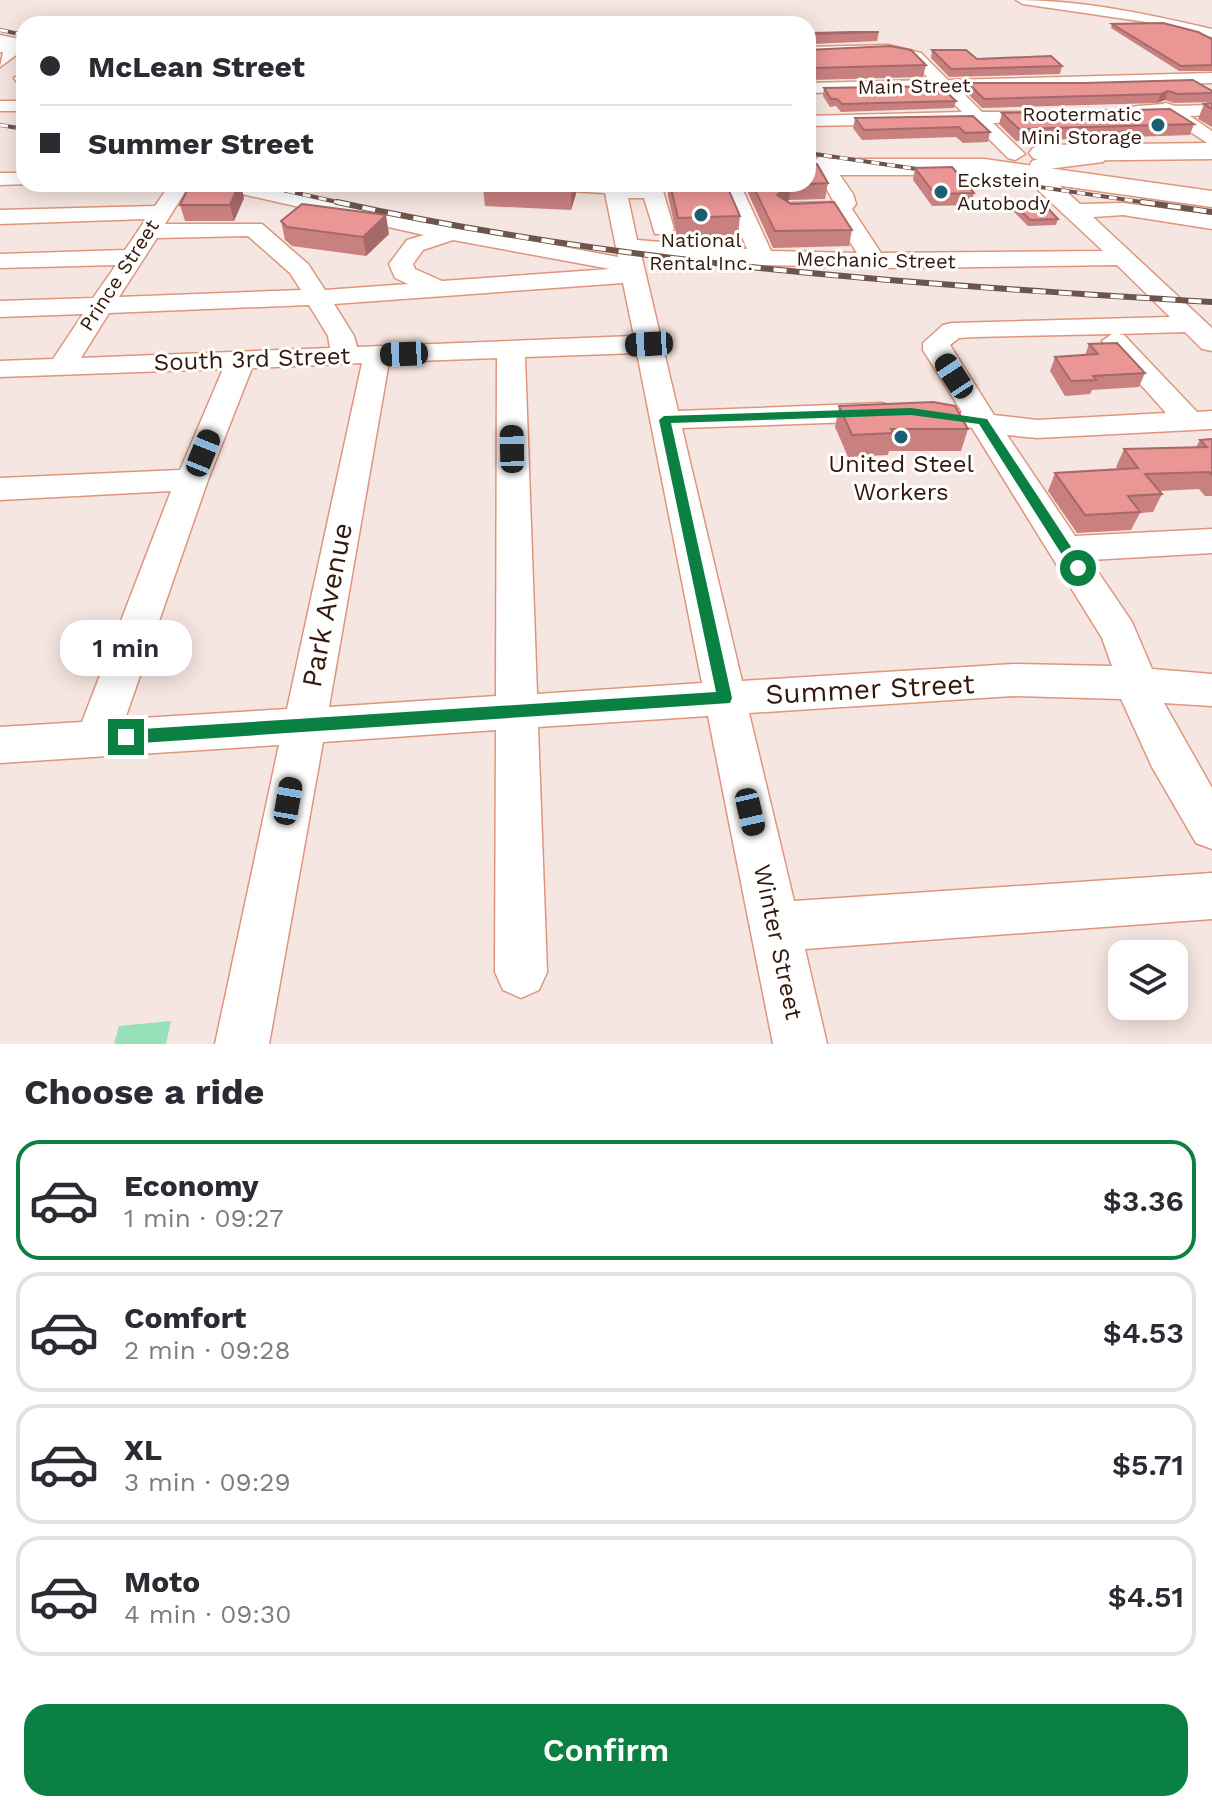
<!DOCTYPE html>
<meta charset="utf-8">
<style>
:root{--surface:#fff;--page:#f2f2f3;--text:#2b2b33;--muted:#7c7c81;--line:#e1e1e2;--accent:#0b8043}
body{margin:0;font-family:"Work Sans",sans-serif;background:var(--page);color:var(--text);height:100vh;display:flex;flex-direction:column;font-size:30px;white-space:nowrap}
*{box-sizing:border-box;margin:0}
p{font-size:26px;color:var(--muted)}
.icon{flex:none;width:44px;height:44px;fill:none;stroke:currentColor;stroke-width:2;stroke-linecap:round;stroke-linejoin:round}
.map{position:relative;height:1044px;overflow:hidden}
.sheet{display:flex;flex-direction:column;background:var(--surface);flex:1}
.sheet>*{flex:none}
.hud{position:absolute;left:16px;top:16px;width:800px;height:176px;border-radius:24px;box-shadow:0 4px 20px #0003;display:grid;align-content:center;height:176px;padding:0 24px;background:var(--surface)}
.controls{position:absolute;left:1108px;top:940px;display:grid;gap:16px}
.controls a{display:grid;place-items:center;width:80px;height:80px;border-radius:16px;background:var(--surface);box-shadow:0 4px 20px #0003;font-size:40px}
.end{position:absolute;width:36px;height:36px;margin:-18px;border:10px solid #0b8043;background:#fff;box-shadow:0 0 0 4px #fff}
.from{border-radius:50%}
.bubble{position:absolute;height:56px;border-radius:24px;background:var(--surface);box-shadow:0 4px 20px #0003;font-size:26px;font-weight:600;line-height:56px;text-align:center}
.car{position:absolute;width:24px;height:48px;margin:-24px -12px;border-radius:10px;box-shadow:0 0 6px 2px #0007;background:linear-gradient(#222 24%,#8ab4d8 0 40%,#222 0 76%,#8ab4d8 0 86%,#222 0)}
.hud b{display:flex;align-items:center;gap:28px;height:76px;font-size:30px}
.hud b+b{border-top:2px solid var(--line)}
.hud i{width:20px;height:20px;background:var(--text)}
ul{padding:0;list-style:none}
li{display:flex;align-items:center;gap:24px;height:120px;margin:0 16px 12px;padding:0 8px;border:4px solid var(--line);border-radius:24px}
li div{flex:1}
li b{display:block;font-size:30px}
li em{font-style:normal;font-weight:600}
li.on{border-color:var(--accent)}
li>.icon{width:72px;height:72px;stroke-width:1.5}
h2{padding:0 24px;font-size:36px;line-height:96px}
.button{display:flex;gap:16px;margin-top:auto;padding:16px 24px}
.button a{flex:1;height:92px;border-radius:24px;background:var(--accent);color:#fff;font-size:32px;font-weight:600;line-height:92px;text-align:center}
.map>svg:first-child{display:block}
.green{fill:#97e0ba}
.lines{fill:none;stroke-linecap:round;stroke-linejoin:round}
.minor-casing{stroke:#df957b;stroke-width:3}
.major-casing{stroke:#df957b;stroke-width:3}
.minor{fill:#fff;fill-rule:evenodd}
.major{fill:#fff;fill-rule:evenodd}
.rail-far1-casing{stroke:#6d554c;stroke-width:4}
.rail-casing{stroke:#6d554c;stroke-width:6}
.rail-far1{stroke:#fff;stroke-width:3;stroke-dasharray:8;stroke-linecap:butt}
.rail{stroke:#fff;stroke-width:4;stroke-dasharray:13;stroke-linecap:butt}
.wall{fill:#c98180}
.shaded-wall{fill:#a46968}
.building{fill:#ea9695;stroke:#a46968;stroke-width:2}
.route{fill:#0b8043}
.poi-dot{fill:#1b5f72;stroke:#fff;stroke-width:3}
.labels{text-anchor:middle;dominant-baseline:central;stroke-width:6;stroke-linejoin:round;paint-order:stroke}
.far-street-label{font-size:20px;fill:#33180d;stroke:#fff}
.far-poi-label{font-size:20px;fill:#33180d;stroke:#fff;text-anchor:end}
.street-label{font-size:24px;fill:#33180d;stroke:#fff}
.poi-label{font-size:24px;fill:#33180d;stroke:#fff}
.near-street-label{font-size:28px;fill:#33180d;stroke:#fff}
</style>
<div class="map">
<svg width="1212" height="1044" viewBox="0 0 1212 1044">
<rect width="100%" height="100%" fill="#f6e6e1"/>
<path class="green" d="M 171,1021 L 166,1044 L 114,1044 L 119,1026 Z"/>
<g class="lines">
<defs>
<g id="minor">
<path d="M 1016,0 C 1082,0 1148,14 1212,29 L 1212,37 L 1153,23 L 1023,4 Z"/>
<path d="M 0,42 L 23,50 L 0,67 L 3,52 L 0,52 Z"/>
<path d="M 888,45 L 921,53 L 948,80 L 1212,73 L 1212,83 L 959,89 L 982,112 L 1054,112 L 1057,116 L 1048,121 L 993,123 L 1025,154 L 1015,160 L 1008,158 L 973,123 L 808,126 L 808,116 L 962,112 L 940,90 L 808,93 L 808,83 L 930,80 L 910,59 L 888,55 L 808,57 L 808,47 Z"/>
<path d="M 24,72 L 24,82 L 16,81 L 14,78 Z"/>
<rect x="0" y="101" width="24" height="10"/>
<path d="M 1166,103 L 1175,106 L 1212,105 L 1212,115 L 1190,116 L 1212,131 L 1212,146 L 1167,117 L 1128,118 L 1119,113 C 1130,103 1152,107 1166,103 Z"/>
<path d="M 1096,152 L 1103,154 L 1106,158 L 1103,162 L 1048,169 L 1046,173 L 1080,204 L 1123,203 L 1212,215 L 1212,229 L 1123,215 L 1093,217 L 1212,328 L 1212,351 L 1202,349 L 1185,332 L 1118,334 L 1124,335 L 1197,412 L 1212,411 L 1212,429 L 1037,438 L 1007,435 L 1075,536 L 1212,529 L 1212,553 L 1090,560 L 1132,622 L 1152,669 L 1212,674 L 1212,706 L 1164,703 L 1212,788 L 1212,849 L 1196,843 L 1152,767 L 1121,699 L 1013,696 L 749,713 L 794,901 L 1212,873 L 1212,919 L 805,949 L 827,1044 L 773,1044 L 708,716 L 538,727 L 547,972 L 539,990 L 521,998 L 503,990 L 495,972 L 496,730 L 323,742 L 269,1044 L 215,1044 L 279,745 L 0,763 L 0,727 L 82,722 L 171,491 L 0,500 L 0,478 L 180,470 L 223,369 L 0,377 L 0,361 L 53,359 L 83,314 L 0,317 L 0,301 L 93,298 L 116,265 L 0,268 L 0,254 L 125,250 L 146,219 L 0,224 L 0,210 L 155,206 L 170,184 L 190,184 L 165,224 L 262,224 L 308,264 L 325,290 L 408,284 L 395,278 L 389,264 L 407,240 L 424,235 L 224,190 L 214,184 L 252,184 L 409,218 L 618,257 L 605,193 L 549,190 L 539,184 L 661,184 L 674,229 L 671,234 L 655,234 L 644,198 L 628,198 L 637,240 L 747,249 L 720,184 L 740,184 L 771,251 L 857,253 L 833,215 L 792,217 L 781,210 L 792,203 L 834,202 L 811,162 L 821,156 L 828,158 L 853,194 L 856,204 L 852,209 L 881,253 L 1103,251 L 1039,191 L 1026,173 L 1032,161 L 1056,154 ZM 248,236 L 290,273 L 301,290 L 119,297 L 157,238 ZM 453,240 L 610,269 L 442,281 L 415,269 L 413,264 L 423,250 ZM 641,254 L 762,265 L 903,268 L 1117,265 L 1170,317 L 952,323 L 943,325 L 923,343 L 923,350 L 962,412 L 955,419 L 959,425 L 972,428 L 1102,638 L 1112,666 L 1013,664 L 742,681 L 682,428 L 882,421 L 892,418 L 897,412 L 892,406 L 882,403 L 678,411 ZM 623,283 L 634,336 L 357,347 L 354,336 L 334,304 ZM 309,305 L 328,336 L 330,348 L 81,358 L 109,313 ZM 1112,334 L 1102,341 L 1166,413 L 1037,420 L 994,415 L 950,345 L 959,338 L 975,337 ZM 637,353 L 702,683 L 537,694 L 525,357 ZM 497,358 L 496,696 L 329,707 L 389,362 ZM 362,363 L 287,709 L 125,719 L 208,480 L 252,368 Z"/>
<path d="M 0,173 L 24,173 L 24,184 L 29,184 L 0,185 Z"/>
</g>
<g id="major">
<path d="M 0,35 L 24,40 L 24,52 L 0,47 Z"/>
<path d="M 1212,143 L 1212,159 L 1042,161 L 1033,158 L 1029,153 L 1033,148 L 1042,145 Z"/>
<path d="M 808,159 L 984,159 L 1212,191 L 1212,207 L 984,175 L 808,175 Z"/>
</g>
</defs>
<use href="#minor" class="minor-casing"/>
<use href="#major" class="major-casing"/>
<use href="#minor" class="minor"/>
<use href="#major" class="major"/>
<defs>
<g id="rail-far1">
<path d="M 0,30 L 24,35"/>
<path d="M 0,125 L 24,129"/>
<path d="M 808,153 L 1155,204"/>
<path d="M 256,184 L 346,204"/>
</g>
<g id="rail">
<path d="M 337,202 C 624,265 919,285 1212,302"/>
<path d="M 1142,202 L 1212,212"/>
</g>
</defs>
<use href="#rail-far1" class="rail-far1-casing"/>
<use href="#rail" class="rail-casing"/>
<use href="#rail-far1" class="rail-far1"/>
<use href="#rail" class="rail"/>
</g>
<g class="wall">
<path d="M 1112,24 L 1212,39 L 1212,71 L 1179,71 L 1111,28 Z"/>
<path d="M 879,32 L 877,41 L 814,44 L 812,42 L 814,33 Z"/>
<path d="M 808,50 L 926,65 L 923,77 L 812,80 L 808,75 Z"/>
<path d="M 932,50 L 977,59 L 1062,66 L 1060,74 L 949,77 L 931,58 Z"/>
<path d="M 968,83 L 1212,91 L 1212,102 L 1174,103 L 1165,100 L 1157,103 L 982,108 L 966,92 Z"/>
<path d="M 824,88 L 956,101 L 954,108 L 841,112 L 836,106 L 830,107 L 823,96 Z"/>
<path d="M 1212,103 L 1212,127 L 1198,119 L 1204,104 Z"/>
<path d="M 1002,113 L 1194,124 L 1190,135 L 1016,141 L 999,124 Z"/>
<path d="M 973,116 L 990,132 L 988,142 L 963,143 L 956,137 L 862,140 L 853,128 L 855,118 Z"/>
<path d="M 915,168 L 974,193 L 970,205 L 932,206 L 913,180 Z"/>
<path d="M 828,183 L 825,199 L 789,200 L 787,201 L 852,230 L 849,246 L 773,248 L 748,193 L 749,184 Z"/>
<path d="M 575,184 L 576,194 L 571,210 L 485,206 L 483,188 Z"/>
<path d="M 668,184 L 726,184 L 740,216 L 738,235 L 677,237 L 668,196 Z"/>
<path d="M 244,198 L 234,221 L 185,221 L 180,205 Z"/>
<path d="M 1012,202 L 1058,219 L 1056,225 L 1028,226 L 1010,208 Z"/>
<path d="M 281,221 L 389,234 L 366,256 L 292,246 L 285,240 Z"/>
<path d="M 1089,344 L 1145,373 L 1139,387 L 1092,390 L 1090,394 L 1065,396 L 1050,371 L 1055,357 L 1085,355 Z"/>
<path d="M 839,406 L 968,429 L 961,451 L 889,451 L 888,455 L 848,457 L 835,427 Z"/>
<path d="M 1212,439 L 1212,496 L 1205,496 L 1199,489 L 1159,491 L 1162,494 L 1153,512 L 1140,513 L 1131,530 L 1077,533 L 1048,491 L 1055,473 L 1118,469 L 1116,467 L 1124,449 L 1196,447 L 1200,440 Z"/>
</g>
<g class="shaded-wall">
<path d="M 1168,91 L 1165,100 L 1157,103 L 1161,94 Z"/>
<path d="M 239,184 L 241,184 L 244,198 L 234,221 L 230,205 Z"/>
<path d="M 573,184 L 575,184 L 576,194 L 571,210 L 571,191 Z"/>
<path d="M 791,184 L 789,200 L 775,211 L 777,195 Z"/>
<path d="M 386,215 L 389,234 L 366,256 L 363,237 Z"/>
</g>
<g class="building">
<path d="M 663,21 L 664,24 L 549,24 Z"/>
<path d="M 1163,23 L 1198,32 L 1212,39 L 1212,65 L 1181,66 L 1112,24 Z"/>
<path d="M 854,32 L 879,32 L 815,34 L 814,33 Z"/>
<path d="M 890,46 L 911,50 L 926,65 L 813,68 L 808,61 L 808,50 Z"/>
<path d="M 932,50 L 966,50 L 977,59 L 1051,56 L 1062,66 L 951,69 Z"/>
<path d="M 1193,80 L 1212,91 L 1212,93 L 1178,94 L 1168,91 L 1161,94 L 984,99 L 968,83 L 1083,83 Z"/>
<path d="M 940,86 L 956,101 L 842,104 L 837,99 L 831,99 L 824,88 Z"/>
<path d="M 1212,103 L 1212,109 L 1204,104 Z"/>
<path d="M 1170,109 L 1194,124 L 1019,129 L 1002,113 Z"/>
<path d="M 973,116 L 990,132 L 965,133 L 959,127 L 864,130 L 855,118 Z"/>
<path d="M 817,164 L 828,183 L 808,184 L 808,165 Z"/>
<path d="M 952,167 L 974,193 L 935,194 L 915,168 Z"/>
<path d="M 190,184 L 239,184 L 230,205 L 180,205 Z"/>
<path d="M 485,184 L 573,184 L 571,191 L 483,188 Z"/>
<path d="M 670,184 L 726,184 L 740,216 L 678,218 Z"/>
<path d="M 752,184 L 791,184 L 777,195 L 791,204 L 834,202 L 852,230 L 775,231 Z"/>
<path d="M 1041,201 L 1058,219 L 1030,220 L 1012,202 Z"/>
<path d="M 302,204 L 386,215 L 363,237 L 287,227 L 281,221 Z"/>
<path d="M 1117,343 L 1145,373 L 1093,376 L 1096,380 L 1071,381 L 1055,357 L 1098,354 L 1089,344 Z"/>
<path d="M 933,402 L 955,406 L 968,429 L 891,429 L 893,433 L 852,435 L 839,406 Z"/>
<path d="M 1212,439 L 1212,475 L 1209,472 L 1145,474 L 1162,494 L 1128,496 L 1140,512 L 1085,515 L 1055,473 L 1138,468 L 1124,449 L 1207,447 L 1200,440 Z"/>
</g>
<path class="route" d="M 911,408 L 987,419 L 1083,565 L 1083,572 L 1073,572 L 979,424 L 911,415 L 671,423 L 732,698 L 730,703 L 126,744 L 118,737 L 126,730 L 716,692 L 659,420 L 664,416 Z"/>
<g class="poi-dot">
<circle cx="1158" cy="125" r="8"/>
<circle cx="941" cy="192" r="8"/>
<circle cx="701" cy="215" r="8"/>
<circle cx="901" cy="437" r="8"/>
</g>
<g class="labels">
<g class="far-street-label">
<text transform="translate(914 86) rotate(-1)">Main Street</text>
<text transform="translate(876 260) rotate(1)">Mechanic Street</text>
<text transform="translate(119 275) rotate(-57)">Prince Street</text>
</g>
<g class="far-poi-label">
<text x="1142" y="114">Rootermatic<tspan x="1142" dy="23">Mini Storage</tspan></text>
<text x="957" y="180" text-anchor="start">Eckstein<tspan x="957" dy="23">Autobody</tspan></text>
<text x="701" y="240" text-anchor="middle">National<tspan x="701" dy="23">Rental Inc.</tspan></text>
</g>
<g class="street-label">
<text transform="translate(252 359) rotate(-2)">South 3rd Street</text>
<text transform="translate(778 942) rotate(78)">Winter Street</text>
</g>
<g class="poi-label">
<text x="901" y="464">United Steel<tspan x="901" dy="28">Workers</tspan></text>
</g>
<g class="near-street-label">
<text transform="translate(327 605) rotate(-79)">Park Avenue</text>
<text transform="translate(870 689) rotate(-3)">Summer Street</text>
</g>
</g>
</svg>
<div class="controls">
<a><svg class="icon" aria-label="layers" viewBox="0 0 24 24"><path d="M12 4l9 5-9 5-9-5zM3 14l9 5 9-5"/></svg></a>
</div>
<i class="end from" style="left:1078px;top:568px"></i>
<i class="end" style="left:126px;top:737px"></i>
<div class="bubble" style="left:60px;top:620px;width:132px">1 min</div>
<i class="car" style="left:649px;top:344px;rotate:267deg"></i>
<i class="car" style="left:404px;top:354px;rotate:268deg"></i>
<i class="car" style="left:954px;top:376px;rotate:327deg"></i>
<i class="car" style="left:512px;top:449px;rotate:359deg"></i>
<i class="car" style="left:203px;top:453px;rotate:22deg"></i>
<i class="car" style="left:288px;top:801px;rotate:10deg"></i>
<i class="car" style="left:750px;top:812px;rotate:167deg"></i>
<div class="hud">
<b><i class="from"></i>McLean Street</b>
<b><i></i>Summer Street</b>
</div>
</div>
<section class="sheet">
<h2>Choose a ride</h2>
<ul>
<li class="on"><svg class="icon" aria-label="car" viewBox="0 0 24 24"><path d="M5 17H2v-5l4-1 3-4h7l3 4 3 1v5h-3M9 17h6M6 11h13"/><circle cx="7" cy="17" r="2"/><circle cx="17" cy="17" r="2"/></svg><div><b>Economy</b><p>1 min · 09:27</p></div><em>$3.36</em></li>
<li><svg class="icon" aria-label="car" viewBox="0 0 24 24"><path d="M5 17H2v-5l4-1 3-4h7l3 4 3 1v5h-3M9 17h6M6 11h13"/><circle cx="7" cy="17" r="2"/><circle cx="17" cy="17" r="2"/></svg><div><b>Comfort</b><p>2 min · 09:28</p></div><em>$4.53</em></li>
<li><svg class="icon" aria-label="car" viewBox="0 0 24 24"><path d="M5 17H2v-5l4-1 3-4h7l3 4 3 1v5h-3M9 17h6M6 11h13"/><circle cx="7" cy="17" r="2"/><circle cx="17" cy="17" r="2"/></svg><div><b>XL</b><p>3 min · 09:29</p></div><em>$5.71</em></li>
<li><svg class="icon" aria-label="car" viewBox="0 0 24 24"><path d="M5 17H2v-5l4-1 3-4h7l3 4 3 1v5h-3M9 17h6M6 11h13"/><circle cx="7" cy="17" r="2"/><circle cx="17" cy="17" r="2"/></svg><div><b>Moto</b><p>4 min · 09:30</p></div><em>$4.51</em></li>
</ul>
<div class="button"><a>Confirm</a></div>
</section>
